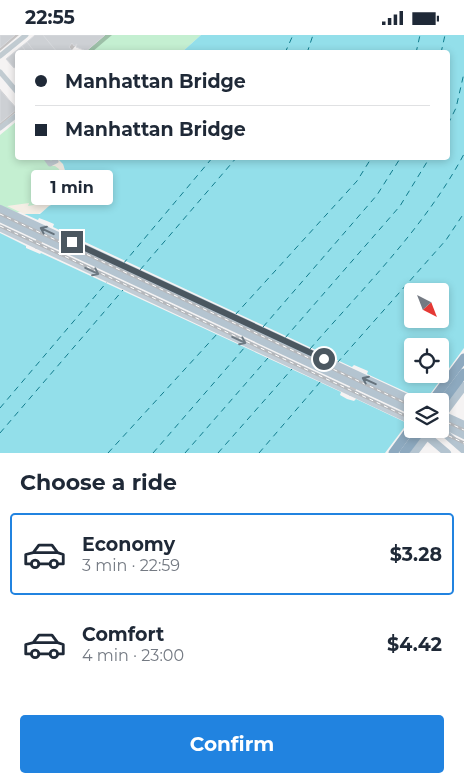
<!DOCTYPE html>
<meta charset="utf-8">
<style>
:root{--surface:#fff;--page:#f6f6f7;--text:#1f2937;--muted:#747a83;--line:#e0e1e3;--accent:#2183e0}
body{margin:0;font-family:Montserrat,sans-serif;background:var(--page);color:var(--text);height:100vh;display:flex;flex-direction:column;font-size:19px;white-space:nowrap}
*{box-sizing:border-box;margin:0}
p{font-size:16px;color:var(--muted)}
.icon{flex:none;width:28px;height:28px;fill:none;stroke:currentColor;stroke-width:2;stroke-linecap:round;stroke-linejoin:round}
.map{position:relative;height:418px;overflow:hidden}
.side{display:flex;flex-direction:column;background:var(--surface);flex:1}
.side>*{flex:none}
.top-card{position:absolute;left:15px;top:15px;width:435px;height:110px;border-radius:5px;box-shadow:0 2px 8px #0003;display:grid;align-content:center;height:110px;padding:0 20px;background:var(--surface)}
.needle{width:32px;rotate:138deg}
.tools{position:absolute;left:404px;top:248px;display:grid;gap:10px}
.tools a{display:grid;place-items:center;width:45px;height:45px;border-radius:5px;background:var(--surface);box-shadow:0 2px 8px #0003;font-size:25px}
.end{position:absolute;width:22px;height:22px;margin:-11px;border:6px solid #4b5760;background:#fff;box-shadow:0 0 0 2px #fff}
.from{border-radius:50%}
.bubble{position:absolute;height:35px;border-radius:5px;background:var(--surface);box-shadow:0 2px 8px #0003;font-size:16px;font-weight:700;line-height:35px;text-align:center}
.top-card b{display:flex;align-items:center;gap:18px;height:48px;font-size:19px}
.top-card b+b{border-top:1px solid var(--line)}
.top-card i{width:12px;height:12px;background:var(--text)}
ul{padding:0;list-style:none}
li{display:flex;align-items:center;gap:15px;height:82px;margin:0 10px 8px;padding:0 10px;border:2px solid transparent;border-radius:5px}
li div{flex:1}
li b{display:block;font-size:19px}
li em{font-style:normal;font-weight:700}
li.selected{border-color:var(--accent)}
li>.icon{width:45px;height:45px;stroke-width:1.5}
h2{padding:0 20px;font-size:22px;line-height:60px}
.action{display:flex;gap:10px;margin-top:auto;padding:10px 20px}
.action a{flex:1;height:58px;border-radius:5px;background:var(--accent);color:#fff;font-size:20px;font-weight:700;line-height:58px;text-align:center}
.status{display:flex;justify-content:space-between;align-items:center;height:35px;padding:0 25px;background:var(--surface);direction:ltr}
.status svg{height:14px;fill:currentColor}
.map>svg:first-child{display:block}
.green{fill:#c4efd1}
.sand{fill:#f4eee5}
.water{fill:#93dfea;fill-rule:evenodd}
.pier{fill:#f5f3f3}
.shadow{fill:#0003}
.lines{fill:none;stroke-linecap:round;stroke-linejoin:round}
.ferry{stroke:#117c8d;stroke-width:1;stroke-dasharray:6 5;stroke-linecap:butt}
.building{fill:#cdd0d4;stroke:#d7d9dd}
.street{stroke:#c1cbd1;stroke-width:5}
.secondary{stroke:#c1ccd5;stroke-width:7}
.primary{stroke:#b4c4d0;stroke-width:8}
.highway{stroke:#8da9bf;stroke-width:9}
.rail-casing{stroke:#b5b8bc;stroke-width:3}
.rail{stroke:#fff;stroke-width:1;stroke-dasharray:4;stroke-linecap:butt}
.oneway{stroke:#65727c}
.oneway2{stroke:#6e7a83}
.route{stroke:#4b5760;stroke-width:6}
</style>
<div class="status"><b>22:55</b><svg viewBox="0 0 49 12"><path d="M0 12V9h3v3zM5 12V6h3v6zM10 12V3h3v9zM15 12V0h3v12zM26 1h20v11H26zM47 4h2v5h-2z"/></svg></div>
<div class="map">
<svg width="464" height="418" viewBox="0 0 464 418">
<rect width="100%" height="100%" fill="#f5f3f3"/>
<g class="green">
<path d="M 105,0 L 201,0 L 182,17 L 84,18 Z"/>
<path d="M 17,86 L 18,122 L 57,123 L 66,161 L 0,184 L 0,100 Z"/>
</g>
<path class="sand" d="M 57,122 L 63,129 L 69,152 L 68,157 L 63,164 L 36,180 L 24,179 L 7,171 L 29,168 L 28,171 C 39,170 55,163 62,155 L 61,152 L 62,147 L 57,144 L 61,141 L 59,134 L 55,131 L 52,131 L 52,123 Z"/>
<path class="water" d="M 201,0 L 464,0 L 464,313 L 425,366 L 412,366 L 412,382 L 385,418 L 0,418 L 0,184 L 24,179 L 40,179 L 49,171 L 60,166 L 66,161 L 69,155 L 67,142 L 63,129 L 57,123 L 448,122 L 448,18 L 182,17 ZM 412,256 L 440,256 L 440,284 L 412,284 ZM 412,311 L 440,311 L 440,339 L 412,339 Z"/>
<path class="pier" d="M 20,177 L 38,185 L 39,183 L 47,186 L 54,189 L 53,192 L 352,332 L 354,330 L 368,336 L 367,339 L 426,366 L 464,316 L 464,317 L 428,366 L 412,366 L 412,387 L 388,418 L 409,389 L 356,364 L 354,366 L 347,364 L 340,360 L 341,357 L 41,218 L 40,219 L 26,213 L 26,211 L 0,198 L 0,182 Z"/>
<g class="shadow">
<path d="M 0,0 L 19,0 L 0,16 Z"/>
<path d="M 37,0 L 112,0 L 92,17 L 76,10 L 72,15 L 75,18 L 18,18 L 18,34 L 15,33 L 8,24 Z"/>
<path d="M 0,54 L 18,75 L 0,91 Z"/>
<path d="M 43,190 L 49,192 L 39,214 L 36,214 L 33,211 Z"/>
<path d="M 357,337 L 363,339 L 353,361 L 350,361 L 347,358 Z"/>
</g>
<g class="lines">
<g class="ferry">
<path d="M 285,18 L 293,0"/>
<path d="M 307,18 L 313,0"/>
<path d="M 416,18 L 420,0"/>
<path d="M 441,18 L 445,0"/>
<path d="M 448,89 L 456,73 L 464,38"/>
<path d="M 123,229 L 213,122"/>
<path d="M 140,235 L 237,122"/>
<path d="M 235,280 L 357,146 L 372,122"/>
<path d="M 263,292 L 377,160 L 401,122"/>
<path d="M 285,303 L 400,171 L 430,122"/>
<path d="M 310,314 C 364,252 425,192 464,119"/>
<path d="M 337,328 L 446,205 L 464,178"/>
<path d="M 0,373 L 107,247"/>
<path d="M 0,398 L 123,255"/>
<path d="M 108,418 L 218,298"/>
<path d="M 153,418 L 245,312"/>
<path d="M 185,418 L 268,323"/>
<path d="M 218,418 L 292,334"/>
<path d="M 259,418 L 321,346"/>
</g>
</g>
<g class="building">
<path d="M 0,0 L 15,0 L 0,13 Z"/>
<path d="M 35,0 L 43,0 L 58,18 L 33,18 L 34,16 L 27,7 Z"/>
<path d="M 43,0 L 105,0 L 84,18 L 81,18 L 84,15 L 76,12 L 77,9 L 74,11 L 72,8 L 69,12 L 74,18 L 58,18 Z"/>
<path d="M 27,7 L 34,16 L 33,18 L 27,18 L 22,11 Z"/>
<path d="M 22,11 L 27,18 L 18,18 L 18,30 L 14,33 L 6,24 Z"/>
<path d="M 0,55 L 17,74 L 0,88 Z"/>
</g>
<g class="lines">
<g class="street">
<path d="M 0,21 L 26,0"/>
<path d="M 0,37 L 18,58"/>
<path d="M 0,93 L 18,79"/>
<path d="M 45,122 L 50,129 L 56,126 L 52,122"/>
</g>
<path class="secondary" d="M 0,193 L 412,386"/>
<g class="primary">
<path d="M 0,174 L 413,366"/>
<path d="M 0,183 L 412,376"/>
<path d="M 440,379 L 464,390"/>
<path d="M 440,383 L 464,351"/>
<path d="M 440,388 L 464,400"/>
<path d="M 440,394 L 464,415"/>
<path d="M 427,401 L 447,418"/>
<path d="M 414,418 L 432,394"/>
</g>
<g class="highway">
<path d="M 432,366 L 464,323"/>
<path d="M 440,370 L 464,338"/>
<path d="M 393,418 L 412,392"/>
<path d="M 404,418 L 422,394"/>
</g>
<defs>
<g id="rail">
<path d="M 0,179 L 412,371"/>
<path d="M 0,191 L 412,384"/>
<path d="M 440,384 L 464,395"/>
<path d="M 434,394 L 464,408"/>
</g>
</defs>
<use href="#rail" class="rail-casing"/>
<use href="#rail" class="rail"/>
</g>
<defs><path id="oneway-shaft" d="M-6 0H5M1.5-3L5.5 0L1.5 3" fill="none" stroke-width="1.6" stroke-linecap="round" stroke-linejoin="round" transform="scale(1.25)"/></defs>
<g class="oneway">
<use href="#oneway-shaft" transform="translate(47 196) rotate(-155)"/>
<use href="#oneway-shaft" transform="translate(369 346) rotate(-155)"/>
</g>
<g class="oneway2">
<use href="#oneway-shaft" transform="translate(92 236) rotate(25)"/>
<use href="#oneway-shaft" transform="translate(239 305) rotate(25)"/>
</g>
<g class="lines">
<path class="route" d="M 72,207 L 324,324"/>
</g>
</svg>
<div class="tools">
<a><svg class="needle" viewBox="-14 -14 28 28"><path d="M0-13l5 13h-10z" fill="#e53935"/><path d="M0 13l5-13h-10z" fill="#747a83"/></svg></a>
<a><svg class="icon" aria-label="locate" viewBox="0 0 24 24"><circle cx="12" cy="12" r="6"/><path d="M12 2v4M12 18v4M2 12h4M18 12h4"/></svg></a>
<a><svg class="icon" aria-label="layers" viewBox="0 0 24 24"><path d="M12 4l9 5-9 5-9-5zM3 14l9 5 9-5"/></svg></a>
</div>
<i class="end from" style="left:324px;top:324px"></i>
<i class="end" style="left:72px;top:207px"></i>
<div class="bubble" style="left:31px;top:135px;width:82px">1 min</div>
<div class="top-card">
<b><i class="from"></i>Manhattan Bridge</b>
<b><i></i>Manhattan Bridge</b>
</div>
</div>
<section class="side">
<h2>Choose a ride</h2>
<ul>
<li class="selected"><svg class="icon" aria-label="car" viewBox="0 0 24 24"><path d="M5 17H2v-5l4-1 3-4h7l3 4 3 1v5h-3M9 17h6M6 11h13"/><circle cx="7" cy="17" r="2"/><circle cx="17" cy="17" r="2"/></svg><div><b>Economy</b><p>3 min · 22:59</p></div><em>$3.28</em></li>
<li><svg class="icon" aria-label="car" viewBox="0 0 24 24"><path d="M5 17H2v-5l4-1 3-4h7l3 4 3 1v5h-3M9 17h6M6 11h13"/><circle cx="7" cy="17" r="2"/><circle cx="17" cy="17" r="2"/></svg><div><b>Comfort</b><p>4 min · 23:00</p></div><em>$4.42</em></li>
</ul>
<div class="action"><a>Confirm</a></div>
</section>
